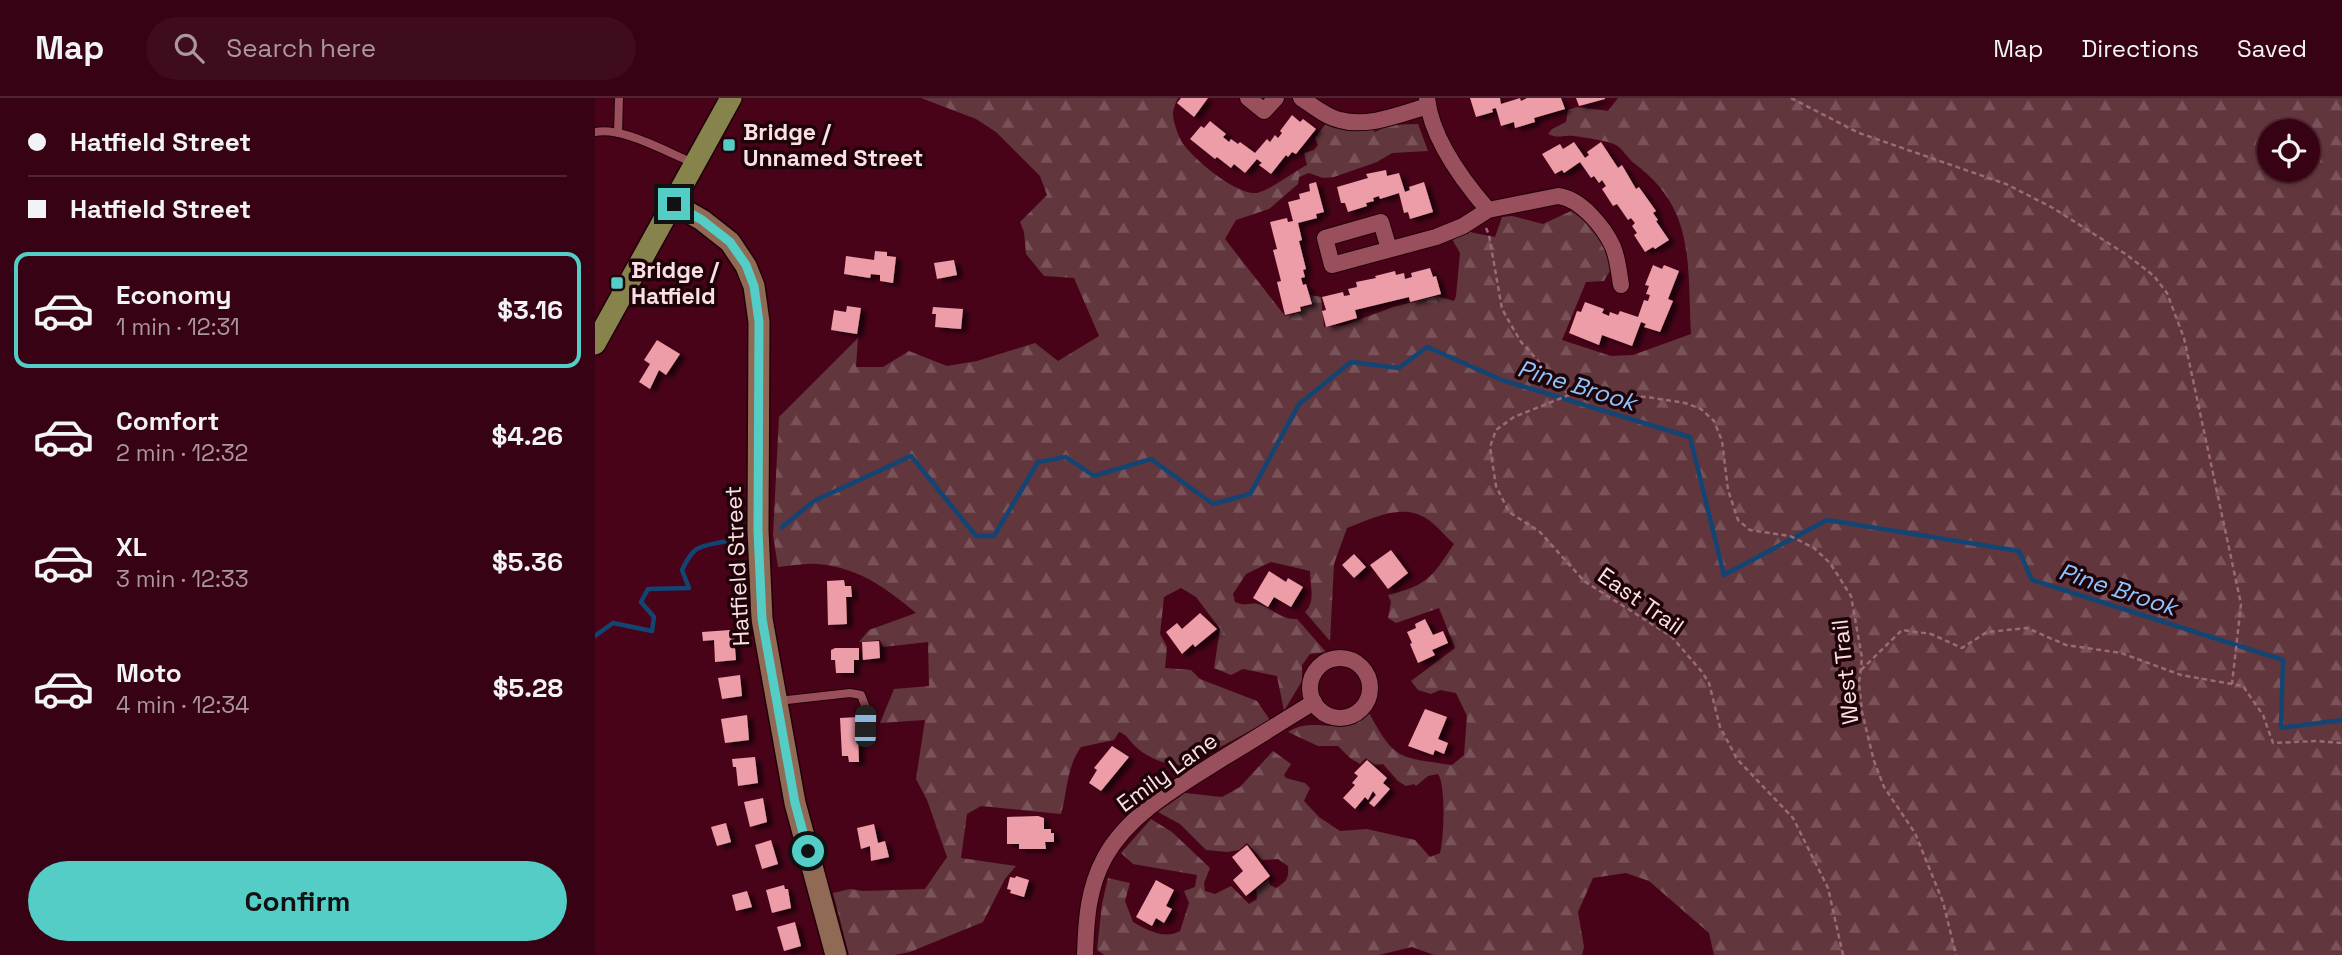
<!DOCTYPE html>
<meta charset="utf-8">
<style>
:root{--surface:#370213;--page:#3e0c1c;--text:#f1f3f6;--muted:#aa97a0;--line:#512433;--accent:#54cdc7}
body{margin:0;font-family:"Space Grotesk",sans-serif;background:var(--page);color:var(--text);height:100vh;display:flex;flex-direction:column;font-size:26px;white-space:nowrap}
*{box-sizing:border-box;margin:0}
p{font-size:23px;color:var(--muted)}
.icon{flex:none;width:38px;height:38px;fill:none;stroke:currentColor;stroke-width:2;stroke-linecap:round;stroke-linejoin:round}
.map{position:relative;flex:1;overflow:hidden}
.side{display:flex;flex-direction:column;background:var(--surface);width:595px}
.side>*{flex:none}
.guide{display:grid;align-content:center;height:154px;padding:0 28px;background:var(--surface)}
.controls{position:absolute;left:1662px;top:21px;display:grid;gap:14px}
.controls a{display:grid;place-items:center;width:63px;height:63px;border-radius:50%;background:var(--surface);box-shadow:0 2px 5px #0004,0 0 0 2px var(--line);font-size:35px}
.end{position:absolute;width:32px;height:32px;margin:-16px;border:9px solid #54cdc7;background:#111;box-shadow:0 0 0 4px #111}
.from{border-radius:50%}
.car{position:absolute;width:21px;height:42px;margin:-21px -10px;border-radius:9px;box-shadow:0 0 5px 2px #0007;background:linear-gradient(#222 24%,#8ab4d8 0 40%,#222 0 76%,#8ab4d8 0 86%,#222 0)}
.guide b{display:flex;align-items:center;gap:24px;height:66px;font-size:26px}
.guide b+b{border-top:2px solid var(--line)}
.guide i{width:18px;height:18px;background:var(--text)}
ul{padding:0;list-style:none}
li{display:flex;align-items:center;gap:21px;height:116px;margin:0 14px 10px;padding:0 14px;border:4px solid transparent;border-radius:14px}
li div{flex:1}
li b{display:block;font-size:26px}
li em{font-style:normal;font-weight:800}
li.current{border-color:var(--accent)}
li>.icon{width:63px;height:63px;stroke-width:1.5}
.button{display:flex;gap:14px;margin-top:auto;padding:14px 28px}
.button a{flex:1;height:80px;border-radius:42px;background:var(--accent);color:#111;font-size:28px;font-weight:800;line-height:80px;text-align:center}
header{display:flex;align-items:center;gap:42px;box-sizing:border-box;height:98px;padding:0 35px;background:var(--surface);border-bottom:2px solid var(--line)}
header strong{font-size:33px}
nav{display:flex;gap:38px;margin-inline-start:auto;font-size:24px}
.search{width:490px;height:63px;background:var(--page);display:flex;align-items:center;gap:18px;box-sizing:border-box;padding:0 24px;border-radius:38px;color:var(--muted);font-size:26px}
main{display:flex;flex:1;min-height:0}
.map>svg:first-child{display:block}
.forest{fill:url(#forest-firs);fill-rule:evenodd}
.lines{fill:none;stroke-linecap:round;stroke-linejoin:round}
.stream{stroke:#124574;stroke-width:4.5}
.building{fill:#ec9da8;filter:url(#shadow)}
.lane-casing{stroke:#210108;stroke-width:10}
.street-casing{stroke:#210108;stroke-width:18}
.secondary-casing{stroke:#210108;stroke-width:24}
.primary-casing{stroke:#210108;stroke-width:24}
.path{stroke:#9c6a77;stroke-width:2.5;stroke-dasharray:5 3.5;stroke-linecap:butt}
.lane{stroke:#9a4f5c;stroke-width:8}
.street{stroke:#9a4f5c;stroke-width:16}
.secondary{stroke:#906a54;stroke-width:21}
.primary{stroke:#86844c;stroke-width:21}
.route{stroke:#54cdc7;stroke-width:9}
.poi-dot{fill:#54cdc7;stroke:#1e0309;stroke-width:2.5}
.labels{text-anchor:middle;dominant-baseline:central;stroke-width:7;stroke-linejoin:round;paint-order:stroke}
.poi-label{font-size:23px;font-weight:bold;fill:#fbe0e3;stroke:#1e0309;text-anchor:start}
.street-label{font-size:23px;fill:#fbe0e3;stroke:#1e0309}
.water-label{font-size:24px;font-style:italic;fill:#8dc4fd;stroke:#1e0309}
</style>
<header>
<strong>Map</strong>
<div class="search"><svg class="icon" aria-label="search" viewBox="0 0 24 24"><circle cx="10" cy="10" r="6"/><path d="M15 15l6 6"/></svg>Search here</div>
<nav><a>Map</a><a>Directions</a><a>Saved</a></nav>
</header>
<main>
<section class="side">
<div class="guide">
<b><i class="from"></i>Hatfield Street</b>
<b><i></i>Hatfield Street</b>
</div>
<ul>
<li class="current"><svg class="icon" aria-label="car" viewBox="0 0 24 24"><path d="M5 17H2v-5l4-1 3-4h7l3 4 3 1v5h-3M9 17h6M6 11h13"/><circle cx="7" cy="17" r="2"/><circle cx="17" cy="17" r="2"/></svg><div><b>Economy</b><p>1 min · 12:31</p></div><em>$3.16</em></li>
<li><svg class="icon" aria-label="car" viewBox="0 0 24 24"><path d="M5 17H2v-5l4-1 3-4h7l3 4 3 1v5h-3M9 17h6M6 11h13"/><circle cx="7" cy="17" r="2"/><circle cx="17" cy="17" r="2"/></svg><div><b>Comfort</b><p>2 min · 12:32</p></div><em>$4.26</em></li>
<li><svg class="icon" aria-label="car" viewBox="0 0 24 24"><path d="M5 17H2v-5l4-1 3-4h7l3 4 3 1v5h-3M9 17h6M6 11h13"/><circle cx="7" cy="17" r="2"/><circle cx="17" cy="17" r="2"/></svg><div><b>XL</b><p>3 min · 12:33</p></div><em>$5.36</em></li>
<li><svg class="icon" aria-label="car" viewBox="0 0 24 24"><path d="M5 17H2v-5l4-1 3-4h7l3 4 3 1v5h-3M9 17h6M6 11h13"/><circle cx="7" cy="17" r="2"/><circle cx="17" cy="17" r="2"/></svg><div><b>Moto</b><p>4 min · 12:34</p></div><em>$5.28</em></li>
</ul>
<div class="button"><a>Confirm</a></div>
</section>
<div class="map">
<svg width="1747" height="857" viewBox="0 0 1747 857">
<defs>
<pattern id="forest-firs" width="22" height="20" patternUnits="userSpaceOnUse" patternTransform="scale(1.75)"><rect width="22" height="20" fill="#61363d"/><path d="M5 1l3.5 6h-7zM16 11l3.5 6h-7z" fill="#795359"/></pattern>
<filter id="shadow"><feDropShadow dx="6" dy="3.5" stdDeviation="2" flood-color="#0009"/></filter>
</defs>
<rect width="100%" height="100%" fill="#490319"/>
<path class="forest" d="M 326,0 L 583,0 C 581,4 578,11 578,16 C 578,23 584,41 589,47 C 600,62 640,96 660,95 C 673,94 698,74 712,67 L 709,55 L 719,52 L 723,47 L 720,40 L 732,24 L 773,27 L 780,34 L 794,27 L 823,26 L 833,53 L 797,55 L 782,64 L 739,79 L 728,80 L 714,75 L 704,79 L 703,86 L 674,111 L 641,122 L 630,141 L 690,218 L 707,214 L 706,210 L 718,207 L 715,197 L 726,199 L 729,229 L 750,227 L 798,209 L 842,198 L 859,203 L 861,198 L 865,155 L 857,141 L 874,134 L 900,139 L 907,119 L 917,118 L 948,126 L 976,113 C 994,124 1012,140 1017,161 C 1018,170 1013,176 1009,183 L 991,184 L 967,242 L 1016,258 L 1038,257 L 1096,236 C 1092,167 1101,111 1040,66 C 1033,61 1028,51 1021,47 C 1014,43 987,39 979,38 C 968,37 963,41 953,36 L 957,31 L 971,24 L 973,12 L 982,9 L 1013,13 L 1023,0 L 1747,0 L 1747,857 L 1119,857 L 1114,835 L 1054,783 L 1031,775 L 998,780 L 983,814 L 989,849 L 987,857 L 839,857 L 817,849 L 784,857 L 509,857 L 502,852 L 507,806 L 513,780 L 535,785 L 530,803 L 538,824 C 552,832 570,842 585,833 L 594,805 L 589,793 L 600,789 L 602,777 L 538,766 L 526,755 L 556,721 L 577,734 L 615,770 L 609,785 L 610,793 L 620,796 L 636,788 L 654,806 L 662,801 L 661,791 L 674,781 L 675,787 L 681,790 C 691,784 694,781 693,768 L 683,761 L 667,762 L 652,745 L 644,752 L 632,754 L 611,752 L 585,726 L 563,714 L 590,695 L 627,699 L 645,689 L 678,653 L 696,666 L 689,677 L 691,680 L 710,685 L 715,690 L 709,703 L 724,719 L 745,733 L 772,731 L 820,742 L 835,759 L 845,755 C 849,740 851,687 843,676 L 833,678 L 821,688 L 819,686 L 811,688 L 803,683 L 788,666 L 780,667 L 771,660 L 765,666 L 755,660 L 743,648 L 723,648 L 693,634 C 721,616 745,642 773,613 C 800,663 803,659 857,667 L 869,657 L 872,618 L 861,595 L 845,592 L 836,596 L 823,592 L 816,583 L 860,550 L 844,510 L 801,525 L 793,520 L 796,504 L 793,497 C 833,487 837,479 859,446 C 851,439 844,430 835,423 C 810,403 778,420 752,430 L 739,466 L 735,543 L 710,514 C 721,503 715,488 715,473 L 676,464 L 651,476 L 638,496 L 640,504 C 650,509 655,504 663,506 C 678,510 685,522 702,521 L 731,554 L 715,556 L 707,567 L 707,583 L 689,613 L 682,578 L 648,571 L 636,577 L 619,570 L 625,531 L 601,499 L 586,490 L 569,499 L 565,536 L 572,549 L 570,570 L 596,572 L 605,581 L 662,603 L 675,622 L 594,666 C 577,670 554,661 541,649 C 534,643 533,637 524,634 L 519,642 L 486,649 C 471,670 473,692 466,716 L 386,708 L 372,716 L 366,760 L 421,768 L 410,781 L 388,824 L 315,854 L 300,857 L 254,857 L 238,795 L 255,791 L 268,793 L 330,791 L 352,759 L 332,702 L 321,681 L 330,622 L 285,625 L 299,591 L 334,588 L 333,544 L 288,549 L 285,542 L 264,544 L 274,532 L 321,515 C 291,490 263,469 222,466 C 210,465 196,468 183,469 L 178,437 L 184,319 L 263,240 L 261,269 L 288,269 L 314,253 L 352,268 L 382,263 L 440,245 L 463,263 L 504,238 L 479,180 L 449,178 L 431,156 L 429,134 L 425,124 L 452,97 L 445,78 L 401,34 L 381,21 ZM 1675,33 L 1713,33 L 1713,72 L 1675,72 Z"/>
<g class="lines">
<g class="stream">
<path d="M 187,429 L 219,403 L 316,358 L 381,438 L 399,438 L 443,364 L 471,359 L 499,378 L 556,361 L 618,406 L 655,396 L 704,306 L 756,264 L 804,270 L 832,249 L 907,282 L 1095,339 L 1129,477 L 1232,422 L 1424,453 L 1437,482 L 1688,562 L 1686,630 L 1747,622"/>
<path d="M 0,538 L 18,525 L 57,533 L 59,519 L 46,504 L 53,491 L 94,490 L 87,472 C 100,445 105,449 132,443"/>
</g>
</g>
<g class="building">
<path d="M 586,0 L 613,0 L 599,19 L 582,5 Z"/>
<path d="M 875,0 L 905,0 L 906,6 L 925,0 L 926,3 L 932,0 L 966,0 L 970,11 L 939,20 L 940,24 L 920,30 L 919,24 L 906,28 L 901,10 L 897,11 L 898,14 L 881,19 Z"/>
<path d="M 981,0 L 1010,0 L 1010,1 L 984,8 Z"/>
<path d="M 697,17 L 705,24 L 708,21 L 721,31 L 701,56 L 697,54 L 693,59 L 691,57 L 676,76 L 664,67 L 667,65 L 662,61 L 650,75 L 639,66 L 636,70 L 622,59 L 620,61 L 595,41 L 606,28 L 609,30 L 615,23 L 631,36 L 628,39 L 634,44 L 636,41 L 643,46 L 645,44 L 660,55 L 672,41 L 675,44 L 680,37 L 683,40 L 687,35 L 685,33 Z"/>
<path d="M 979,44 L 990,60 L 994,57 L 992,54 L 1006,44 L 1023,70 L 1027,67 L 1041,91 L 1044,89 L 1061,113 L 1058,115 L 1063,122 L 1061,123 L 1074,142 L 1060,151 L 1058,149 L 1050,154 L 1039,137 L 1042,135 L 1037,128 L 1040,125 L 1036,120 L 1033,122 L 1022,106 L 1018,108 L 1007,91 L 1011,88 L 1007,82 L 1004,85 L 999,78 L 996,80 L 985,64 L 969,75 L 967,72 L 960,76 L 947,56 L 965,46 L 968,51 Z"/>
<path d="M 791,72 L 792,78 L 804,75 L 810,94 L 815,92 L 814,89 L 829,84 L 838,114 L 815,121 L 813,114 L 809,115 L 804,95 L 785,101 L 784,98 L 778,100 L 779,103 L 771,105 L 772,108 L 753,114 L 750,105 L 746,105 L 742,89 L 773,80 L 771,76 Z"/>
<path d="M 721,84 L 729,114 L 721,116 L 722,120 L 703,125 L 707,142 L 704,143 L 711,171 L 708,172 L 710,179 L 706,180 L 708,187 L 711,186 L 717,206 L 705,209 L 706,213 L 690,217 L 682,184 L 686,183 L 678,152 L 682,151 L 675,124 L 692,120 L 693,124 L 698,123 L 693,104 L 705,101 L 704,96 L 715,93 L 714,86 Z"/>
<path d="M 280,153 L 292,154 L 292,158 L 301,159 L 298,185 L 285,183 L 285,177 L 276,176 L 275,180 L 249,176 L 251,158 L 279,162 Z"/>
<path d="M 359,162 L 362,177 L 342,181 L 339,165 Z"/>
<path d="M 1058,167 L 1067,171 L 1069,167 L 1084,173 L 1073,201 L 1078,203 L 1065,234 L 1049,229 L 1051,226 L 1046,224 L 1037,248 L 1007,237 L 1004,247 L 974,235 L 982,213 L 986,214 L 990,204 L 1009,211 L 1007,215 L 1014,218 L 1015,214 L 1023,217 L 1025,213 L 1043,219 L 1049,202 L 1053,203 L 1055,197 L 1051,196 L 1054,188 L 1050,187 Z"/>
<path d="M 835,170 L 838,179 L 841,178 L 846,196 L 815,204 L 814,199 L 760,212 L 762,220 L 731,229 L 727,213 L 731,212 L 727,199 L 748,194 L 749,198 L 755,197 L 753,191 L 762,189 L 761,184 L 781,180 L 780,178 L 800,173 L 801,177 L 809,175 L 810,181 L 817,179 L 816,175 Z"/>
<path d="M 252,208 L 266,210 L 262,236 L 236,232 L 239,212 L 251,214 Z"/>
<path d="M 338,209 L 368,211 L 366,231 L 340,229 L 341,216 L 337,216 Z"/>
<path d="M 62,242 L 85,256 L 71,277 L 64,272 L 55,291 L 44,284 L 55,266 L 49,262 Z"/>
<path d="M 796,452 L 813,475 L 793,491 L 775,467 Z"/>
<path d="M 759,456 L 771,469 L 759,480 L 747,467 Z"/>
<path d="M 674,473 L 691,484 L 693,480 L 708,489 L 696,509 L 679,499 L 673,509 L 658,500 Z"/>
<path d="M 249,482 L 250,488 L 256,488 L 257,499 L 251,499 L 252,526 L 233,527 L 232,483 Z"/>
<path d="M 605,515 L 622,531 L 600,549 L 598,546 L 587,556 L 571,534 L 582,525 L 587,531 Z"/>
<path d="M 830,521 L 838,537 L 848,533 L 853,545 L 837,552 L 840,557 L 823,565 L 815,546 L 817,545 L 812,534 L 821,530 L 820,526 Z"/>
<path d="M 135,532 L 135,539 L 139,538 L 141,562 L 120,564 L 119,542 L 108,543 L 107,534 Z"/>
<path d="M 284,543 L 285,560 L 268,562 L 267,544 Z"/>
<path d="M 240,550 L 264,550 L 264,562 L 259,562 L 259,575 L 241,575 L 240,562 L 236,562 L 236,552 Z"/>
<path d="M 145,577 L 147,598 L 127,601 L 123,580 Z"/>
<path d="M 830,611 L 852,619 L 843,641 L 853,645 L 849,656 L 840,652 L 838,657 L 813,648 Z"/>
<path d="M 152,617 L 154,642 L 130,645 L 126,621 Z"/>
<path d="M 263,619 L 263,629 L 268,628 L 268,639 L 263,639 L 264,664 L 254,664 L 253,658 L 247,658 L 245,620 Z"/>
<path d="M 517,648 L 534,659 L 506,693 L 494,685 L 502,672 L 499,670 Z"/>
<path d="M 160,659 L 163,685 L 143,688 L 141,669 L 138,669 L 137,661 Z"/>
<path d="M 772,662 L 792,680 L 788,685 L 795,691 L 779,709 L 774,705 L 781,697 L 778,693 L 773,702 L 770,699 L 760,711 L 748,700 L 760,687 L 757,685 L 763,678 L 759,675 Z"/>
<path d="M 168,700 L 172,724 L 155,729 L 149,704 Z"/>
<path d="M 443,718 L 449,720 L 449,731 L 456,731 L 456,735 L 459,735 L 459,744 L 450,744 L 451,751 L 424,751 L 424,746 L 412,746 L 412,719 Z"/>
<path d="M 131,725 L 136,744 L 122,748 L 116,729 Z"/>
<path d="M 279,726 L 283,745 L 290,743 L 294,759 L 276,763 L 275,748 L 266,751 L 262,730 Z"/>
<path d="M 176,742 L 183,766 L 167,771 L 160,747 Z"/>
<path d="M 652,747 L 675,778 L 651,798 L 638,782 L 648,773 L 637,759 Z"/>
<path d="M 421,778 L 434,782 L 429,799 L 415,795 L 416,792 L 412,791 L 415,779 L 420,780 Z"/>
<path d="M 561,782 L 579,792 L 571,808 L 577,811 L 569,825 L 561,820 L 557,828 L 541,819 Z"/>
<path d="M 189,787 L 190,791 L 193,791 L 196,810 L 177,815 L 171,792 Z"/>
<path d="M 152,793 L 157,809 L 141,813 L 137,797 Z"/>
<path d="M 200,824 L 206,848 L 189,853 L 182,829 Z"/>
</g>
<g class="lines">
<defs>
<g id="lane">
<path d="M 0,34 C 29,29 71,54 99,65"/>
<path d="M 23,35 L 24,0"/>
<path d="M 183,603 L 255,595 L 266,597 L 271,610 L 270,627"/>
</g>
<g id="street">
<path d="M 653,0 L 669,13 L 681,0"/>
<path d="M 706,0 C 718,8 731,19 745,22 C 772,30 806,16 833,8"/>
<path d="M 832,0 C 836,39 868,83 893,112"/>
<path d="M 794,151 L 786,124 L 730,140 L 737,167 L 841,139 L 868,128 L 893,112 L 963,98 C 985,100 1009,129 1018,149 C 1023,161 1024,175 1026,187"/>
<circle cx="745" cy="590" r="30"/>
<path d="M 490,857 C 491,822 493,790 510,759 C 535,714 586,687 628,660 C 658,642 688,623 719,604"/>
</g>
<path id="secondary" d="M 79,106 L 107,122 L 135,144 L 151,168 L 159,188 L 164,224 L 163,432 L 167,521 L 200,705 L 241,857"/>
<path id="primary" d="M 0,246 L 136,0"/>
</defs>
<use href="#lane" class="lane-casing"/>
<use href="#street" class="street-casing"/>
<use href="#secondary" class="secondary-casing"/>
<use href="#primary" class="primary-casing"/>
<g class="path">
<path d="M 1196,0 L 1264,35 L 1411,86 L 1458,110 L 1532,157 L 1559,178 L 1572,195 L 1589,240 L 1646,506 L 1637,586"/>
<path d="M 891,130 L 894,137 L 907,211 L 926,244 L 974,297"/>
<path d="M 1266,572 L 1307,532 L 1336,536 L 1367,550 L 1392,534 L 1432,530 L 1471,547 L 1526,555 L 1586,577 L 1648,588 L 1668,617 L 1678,645 L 1721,643 L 1747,645"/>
<path d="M 1248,857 L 1233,790 L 1198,720 L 1142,661 L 1125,629 L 1114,585 L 1107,574 L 1077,539 L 989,483 L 945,434 L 914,414 L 901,388 L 895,349 L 901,332 L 919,319 L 974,297 L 1002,295 L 1052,299 L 1090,305 L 1106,311 L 1119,323 L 1127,343 L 1133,392 L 1143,422 L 1155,432 L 1195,438 L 1219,450 L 1235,465 L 1256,498 L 1267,560 L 1264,585 L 1267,614 L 1279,663 L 1289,689 L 1320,735 L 1348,804 L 1361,857"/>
</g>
<use href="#lane" class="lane"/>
<use href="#street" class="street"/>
<use href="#secondary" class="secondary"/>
<use href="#primary" class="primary"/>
</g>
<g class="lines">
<path class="route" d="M 79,106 L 107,122 L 135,144 L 151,167 L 159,188 L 164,224 L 163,432 L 167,521 L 200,705 L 213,753"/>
</g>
<g class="poi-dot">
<rect x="127" y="40" width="14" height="14" rx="3.5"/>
<rect x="15" y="178" width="14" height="14" rx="3.5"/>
</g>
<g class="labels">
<g class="poi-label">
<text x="148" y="34">Bridge /<tspan x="148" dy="26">Unnamed Street</tspan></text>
<text x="36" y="172">Bridge /<tspan x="36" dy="26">Hatfield</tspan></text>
</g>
<g class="street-label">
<text transform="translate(142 468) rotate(-93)">Hatfield Street</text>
<text transform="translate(1046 503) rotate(35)">East Trail</text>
<text transform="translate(1250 574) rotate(-96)">West Trail</text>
<text transform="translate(572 674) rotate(-36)">Emily Lane</text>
</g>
<g class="water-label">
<text transform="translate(982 287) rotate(17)">Pine Brook</text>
<text transform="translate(1523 491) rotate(18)">Pine Brook</text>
</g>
</g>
</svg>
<div class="controls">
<a><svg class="icon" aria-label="locate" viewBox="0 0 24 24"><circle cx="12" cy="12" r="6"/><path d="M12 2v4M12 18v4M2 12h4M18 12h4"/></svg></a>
</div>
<i class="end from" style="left:213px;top:753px"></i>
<i class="end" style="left:79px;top:106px"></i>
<i class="car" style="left:270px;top:628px;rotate:1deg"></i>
</div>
</main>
